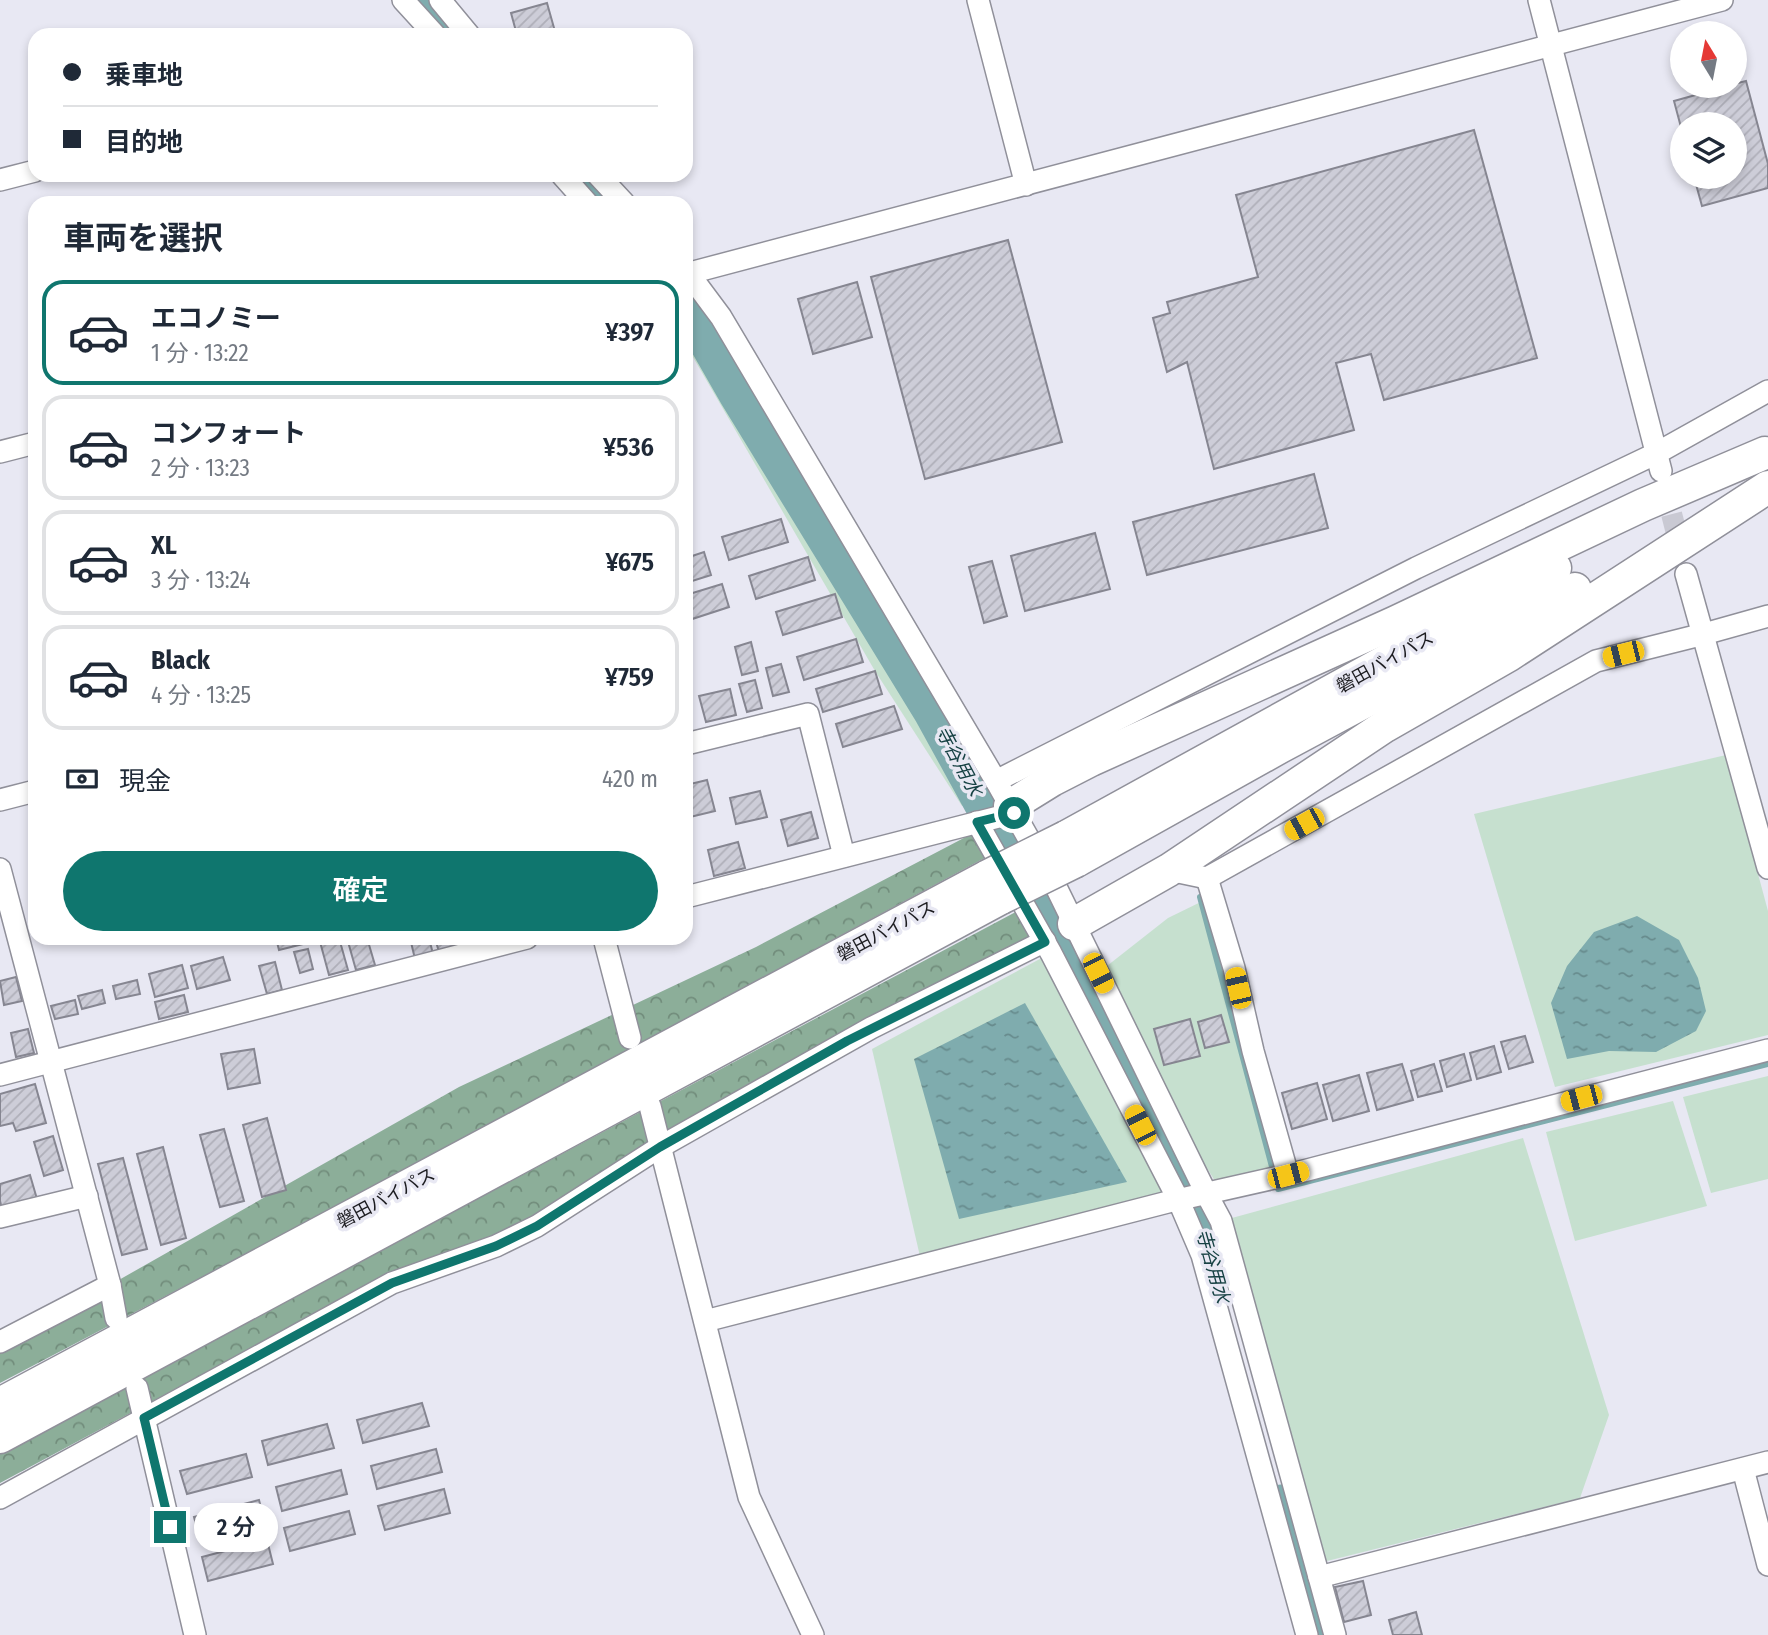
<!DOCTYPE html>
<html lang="ja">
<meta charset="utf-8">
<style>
:root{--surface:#fff;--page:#f2f2f3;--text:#1f2937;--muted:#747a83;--line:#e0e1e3;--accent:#0f766e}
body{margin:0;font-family:"Fira Sans Condensed","Noto Sans JP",sans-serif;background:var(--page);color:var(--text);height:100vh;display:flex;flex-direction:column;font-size:26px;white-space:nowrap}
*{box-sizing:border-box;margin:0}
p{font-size:23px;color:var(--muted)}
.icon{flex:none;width:38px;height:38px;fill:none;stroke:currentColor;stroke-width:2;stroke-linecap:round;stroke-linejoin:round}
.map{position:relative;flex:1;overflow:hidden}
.sheet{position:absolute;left:28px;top:196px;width:665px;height:749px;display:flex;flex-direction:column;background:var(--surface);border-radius:21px;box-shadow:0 4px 10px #0003}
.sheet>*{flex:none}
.hud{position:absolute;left:28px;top:28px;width:665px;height:154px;border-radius:21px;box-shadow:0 4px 10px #0003;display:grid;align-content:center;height:154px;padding:0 35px;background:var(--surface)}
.needle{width:46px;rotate:350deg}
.fabs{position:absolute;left:1670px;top:21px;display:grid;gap:14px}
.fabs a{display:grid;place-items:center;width:77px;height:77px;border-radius:50%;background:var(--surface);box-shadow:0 4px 10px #0003;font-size:35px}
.end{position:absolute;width:32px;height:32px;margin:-16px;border:9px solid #0f766e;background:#fff;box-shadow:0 0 0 4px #fff}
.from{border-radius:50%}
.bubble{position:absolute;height:49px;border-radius:24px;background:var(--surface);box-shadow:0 4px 10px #0003;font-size:23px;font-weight:600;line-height:49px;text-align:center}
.car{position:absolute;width:21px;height:42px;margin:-21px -10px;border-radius:9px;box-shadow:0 0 5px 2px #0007;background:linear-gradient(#f5c518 24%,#345 0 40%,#f5c518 0 76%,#345 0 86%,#f5c518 0)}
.hud b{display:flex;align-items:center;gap:24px;height:66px;font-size:26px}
.hud b+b{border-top:2px solid var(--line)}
.hud i{width:18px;height:18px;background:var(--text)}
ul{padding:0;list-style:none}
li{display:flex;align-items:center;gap:21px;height:105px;margin:0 14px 10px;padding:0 21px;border:4px solid var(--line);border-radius:21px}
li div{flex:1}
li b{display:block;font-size:26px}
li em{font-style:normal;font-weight:600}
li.active{border-color:var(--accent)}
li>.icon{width:63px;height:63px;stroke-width:1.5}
h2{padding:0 35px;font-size:32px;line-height:84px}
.pay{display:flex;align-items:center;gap:18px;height:77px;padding:0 35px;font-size:26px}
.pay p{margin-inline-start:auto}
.cta{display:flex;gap:14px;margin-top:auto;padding:14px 35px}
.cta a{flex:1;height:80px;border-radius:42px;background:var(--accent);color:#fff;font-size:28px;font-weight:600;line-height:80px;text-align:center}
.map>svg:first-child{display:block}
.green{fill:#c6e0cf}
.forest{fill:url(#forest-crowns)}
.water{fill:url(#water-ripples)}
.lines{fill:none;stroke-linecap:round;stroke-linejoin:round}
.stream{stroke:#7facae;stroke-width:6}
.river{stroke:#7facae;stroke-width:37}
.building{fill:url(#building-hatch);stroke:#868691;stroke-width:2}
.minor-tunnel{stroke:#c9c9d3;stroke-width:21;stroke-dasharray:21 10;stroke-linecap:butt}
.minor-casing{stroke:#90909a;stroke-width:24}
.highway-casing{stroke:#90909a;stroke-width:35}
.minor{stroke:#fff;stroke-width:21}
.highway{stroke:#fff;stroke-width:32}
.highway-bridge-casing{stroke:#90909a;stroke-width:35;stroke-linecap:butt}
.highway-bridge{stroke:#fff;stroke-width:32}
.route{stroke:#0f766e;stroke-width:9}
.labels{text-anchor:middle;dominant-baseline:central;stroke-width:7;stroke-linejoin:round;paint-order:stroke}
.street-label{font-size:18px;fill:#1c1c20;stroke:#e8e8f3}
.water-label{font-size:19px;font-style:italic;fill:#164143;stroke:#e8e8f3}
</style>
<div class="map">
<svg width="1768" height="1635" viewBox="0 0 1768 1635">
<defs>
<pattern id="forest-crowns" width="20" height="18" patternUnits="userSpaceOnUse" patternTransform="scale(1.75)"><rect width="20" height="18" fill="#8cae99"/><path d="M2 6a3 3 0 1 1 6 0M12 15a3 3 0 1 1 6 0" fill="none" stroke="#728d7c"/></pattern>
<pattern id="water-ripples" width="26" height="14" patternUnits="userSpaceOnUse" patternTransform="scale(1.75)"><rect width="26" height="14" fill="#7facae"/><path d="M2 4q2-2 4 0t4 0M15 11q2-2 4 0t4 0" fill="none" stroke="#678b8d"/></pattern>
<pattern id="building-hatch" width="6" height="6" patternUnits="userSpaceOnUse" patternTransform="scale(1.75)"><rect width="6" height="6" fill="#cdcdd8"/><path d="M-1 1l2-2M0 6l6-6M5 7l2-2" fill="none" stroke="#afafb9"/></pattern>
</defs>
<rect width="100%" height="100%" fill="#e8e8f3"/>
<g class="green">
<path d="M 686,270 L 996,781 L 962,806 L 875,671 L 686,345 Z"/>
<path d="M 1726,755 L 1768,911 L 1768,1035 L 1555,1087 L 1474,814 Z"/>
<path d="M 1213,896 L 1288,1175 L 1220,1189 L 1148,1074 L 1098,973 L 1168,918 Z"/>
<path d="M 1051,953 L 1168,1202 L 922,1265 L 872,1049 Z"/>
<path d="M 1768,1076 L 1768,1179 L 1711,1193 L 1683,1097 Z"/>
<path d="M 1673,1101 L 1707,1206 L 1575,1241 L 1546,1132 Z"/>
<path d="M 1523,1138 L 1609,1415 L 1580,1498 L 1315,1564 L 1221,1221 Z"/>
</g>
<g class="forest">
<path d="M 981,829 L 994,853 L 339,1205 L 0,1383 L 0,1342 L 110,1285 L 459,1087 L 756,947 Z"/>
<path d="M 1025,907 L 1045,941 L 537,1226 L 364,1288 L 0,1483 L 0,1453 Z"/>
</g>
<g class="water">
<path d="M 1637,916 L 1679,940 L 1698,978 L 1706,1011 L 1696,1031 L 1656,1052 L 1609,1051 L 1567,1059 L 1551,1003 L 1567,966 L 1594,932 Z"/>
<path d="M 1025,1003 L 1127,1182 L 959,1219 L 914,1059 Z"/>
</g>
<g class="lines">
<path class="stream" d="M 1200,897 L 1278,1189 L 1768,1064"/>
<g class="river">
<path d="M 417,0 L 449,35"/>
<path d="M 577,175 L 602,203"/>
<path d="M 686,305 L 737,394 L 932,712 L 1038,905 L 1176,1161 L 1199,1215 L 1217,1279"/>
<path d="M 1281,1503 L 1319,1635"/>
</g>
</g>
<g class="building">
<path d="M 547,3 L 556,35 L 517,35 L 511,13 Z"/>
<path d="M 1746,81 L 1768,164 L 1768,188 L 1702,206 L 1694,177 L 1734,177 L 1734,124 L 1682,124 L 1682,131 L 1674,101 L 1728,86 L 1734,86 L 1734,84 Z"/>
<path d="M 1474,130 L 1537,358 L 1384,400 L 1371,354 L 1336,363 L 1354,430 L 1214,469 L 1187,362 L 1167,372 L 1153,318 L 1170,313 L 1167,302 L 1258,277 L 1236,195 Z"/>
<path d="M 1008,240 L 1062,442 L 925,479 L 871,277 Z"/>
<path d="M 857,282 L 872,337 L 813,354 L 798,299 Z"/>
<path d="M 1314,474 L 1328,528 L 1147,575 L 1133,522 Z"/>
<path d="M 781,519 L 788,542 L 729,560 L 722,537 Z"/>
<path d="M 1095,533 L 1110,589 L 1025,611 L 1011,556 Z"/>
<path d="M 704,552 L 711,575 L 686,583 L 686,558 Z"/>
<path d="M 808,557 L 815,580 L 756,599 L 749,576 Z"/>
<path d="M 992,561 L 1007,616 L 984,623 L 969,567 Z"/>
<path d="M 722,584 L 729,607 L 686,621 L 686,595 Z"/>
<path d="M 835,594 L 842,617 L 783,635 L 776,612 Z"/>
<path d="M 856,639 L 863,662 L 804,680 L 797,657 Z"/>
<path d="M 751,642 L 758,671 L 742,675 L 735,647 Z"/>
<path d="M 781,664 L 789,692 L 773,696 L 766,668 Z"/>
<path d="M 875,671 L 882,694 L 823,712 L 816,689 Z"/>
<path d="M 755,680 L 762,708 L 747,712 L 739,684 Z"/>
<path d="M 730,689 L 736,715 L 706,722 L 699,696 Z"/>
<path d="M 894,706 L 902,729 L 843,747 L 836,724 Z"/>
<path d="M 707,780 L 715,811 L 686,818 L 686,785 Z"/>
<path d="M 760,791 L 767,817 L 736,824 L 730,798 Z"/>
<path d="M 811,812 L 818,838 L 788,846 L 781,820 Z"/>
<path d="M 738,842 L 745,868 L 714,876 L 708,850 Z"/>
<path d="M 276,938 L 301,938 L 303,944 L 279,950 Z"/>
<path d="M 319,938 L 339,938 L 348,970 L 329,975 Z"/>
<path d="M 347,938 L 367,938 L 375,965 L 356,970 Z"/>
<path d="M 410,938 L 429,938 L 433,954 L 415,959 Z"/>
<path d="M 435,938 L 455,938 L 457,947 L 439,952 Z"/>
<path d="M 308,949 L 313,969 L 300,973 L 294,952 Z"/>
<path d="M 223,957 L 230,980 L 197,989 L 191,966 Z"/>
<path d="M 275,962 L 282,990 L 267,994 L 259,966 Z"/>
<path d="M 182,965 L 188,988 L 155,997 L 149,974 Z"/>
<path d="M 16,977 L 22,1001 L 4,1005 L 0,981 Z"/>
<path d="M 137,980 L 140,994 L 116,999 L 113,986 Z"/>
<path d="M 102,990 L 105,1003 L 82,1009 L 78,996 Z"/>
<path d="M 184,995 L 188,1012 L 159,1019 L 155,1002 Z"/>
<path d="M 75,1000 L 78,1014 L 55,1019 L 51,1006 Z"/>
<path d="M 1221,1015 L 1229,1042 L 1205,1048 L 1198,1022 Z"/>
<path d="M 1190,1019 L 1200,1056 L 1164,1065 L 1154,1029 Z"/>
<path d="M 28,1029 L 34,1053 L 16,1057 L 11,1033 Z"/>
<path d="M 1525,1036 L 1533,1062 L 1509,1069 L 1501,1042 Z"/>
<path d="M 1494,1046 L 1501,1072 L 1477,1079 L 1470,1053 Z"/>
<path d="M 254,1049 L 260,1083 L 228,1089 L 221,1054 Z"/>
<path d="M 1464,1054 L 1471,1080 L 1447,1087 L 1440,1061 Z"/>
<path d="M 1402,1064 L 1413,1100 L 1377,1110 L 1367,1073 Z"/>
<path d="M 1434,1064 L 1442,1091 L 1418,1097 L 1411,1071 Z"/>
<path d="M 1359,1075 L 1369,1111 L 1333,1121 L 1323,1085 Z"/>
<path d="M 1317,1083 L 1327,1119 L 1292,1129 L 1282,1093 Z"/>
<path d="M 35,1084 L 46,1123 L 16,1131 L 13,1123 L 0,1126 L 0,1094 Z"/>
<path d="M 267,1118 L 286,1190 L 262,1197 L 243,1125 Z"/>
<path d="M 224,1129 L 244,1201 L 220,1207 L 200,1135 Z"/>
<path d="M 53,1136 L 63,1170 L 44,1176 L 34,1142 Z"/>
<path d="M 163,1147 L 186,1238 L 161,1245 L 137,1154 Z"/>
<path d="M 123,1158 L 147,1249 L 122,1255 L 98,1164 Z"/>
<path d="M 30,1175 L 37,1199 L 2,1209 L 0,1201 L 0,1184 Z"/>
<path d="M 422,1403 L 429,1426 L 363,1443 L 357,1420 Z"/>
<path d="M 327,1424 L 334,1448 L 268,1465 L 262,1441 Z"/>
<path d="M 436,1449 L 442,1472 L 377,1489 L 371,1466 Z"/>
<path d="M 246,1454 L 252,1477 L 187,1494 L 180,1471 Z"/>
<path d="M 341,1470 L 347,1494 L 282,1511 L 276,1487 Z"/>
<path d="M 444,1489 L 450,1513 L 385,1530 L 378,1506 Z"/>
<path d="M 259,1500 L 265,1523 L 200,1540 L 194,1517 Z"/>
<path d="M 349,1511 L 355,1534 L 290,1551 L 284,1528 Z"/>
<path d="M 267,1540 L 273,1564 L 208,1581 L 202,1557 Z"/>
<path d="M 1363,1581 L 1371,1615 L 1344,1622 L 1335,1587 Z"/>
<path d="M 1416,1612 L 1422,1635 L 1393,1635 L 1389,1620 Z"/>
</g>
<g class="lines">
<path class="minor-tunnel" d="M 1664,484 L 1682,555"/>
<defs>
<g id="minor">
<path d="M 403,0 L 435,35"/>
<path d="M 440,0 L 469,35"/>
<path d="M 978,0 L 1026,185"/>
<path d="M 1539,0 L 1661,471"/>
<path d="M 562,175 L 587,203"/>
<path d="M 598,175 L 624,203"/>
<path d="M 0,180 L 35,171"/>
<path d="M 686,270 L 721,317 L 996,781 L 1056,887 L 1206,1193 L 1221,1221 L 1335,1635"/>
<path d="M 686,274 L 1722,0"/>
<path d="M 0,452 L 35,443"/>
<path d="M 1686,574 L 1768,868"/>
<path d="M 686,744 L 808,714 L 844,856"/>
<path d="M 996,781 L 1416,568 L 1657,453 L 1768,391"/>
<path d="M 0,800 L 35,791"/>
<path d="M 977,822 L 1051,953 L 1178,1199 L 1202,1255 L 1307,1635"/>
<path d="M 0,869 L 110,1285 L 116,1318"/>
<path d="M 1169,870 L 1207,878 L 1596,661 L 1704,634 L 1768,616"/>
<path d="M 1207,878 L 1234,968 L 1253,1051 L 1288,1175"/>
<path d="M 686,897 L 1014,813"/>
<path d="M 604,938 L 630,1038"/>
<path d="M 0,1075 L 527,938"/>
<path d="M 650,1106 L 749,1497 L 813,1635"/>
<path d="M 0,1217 L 87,1196"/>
<path d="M 705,1321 L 1168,1202 L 1288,1175 L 1768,1050"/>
<path d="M 0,1342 L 110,1285"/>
<path d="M 137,1388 L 195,1635"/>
<path d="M 1743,1469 L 1768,1565"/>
<path d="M 0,1498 L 392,1283 L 496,1246 L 537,1226 L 660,1147 L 871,1028 L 1045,941"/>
<path d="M 1319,1577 L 1768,1462"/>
</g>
<g id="highway">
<path d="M 1010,806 L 1052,780 L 1091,760 L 1396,622 L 1643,505 L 1765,453"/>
<path d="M 1066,837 L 1555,568"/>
<path d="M 1076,861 L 1280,747 L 1575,589"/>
<path d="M 1074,924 L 1169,870 L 1385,726 L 1509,655 L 1768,487"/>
<path d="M 0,1404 L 988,876"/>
<path d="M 0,1437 L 1001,898"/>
</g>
</defs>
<use href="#minor" class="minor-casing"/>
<use href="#highway" class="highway-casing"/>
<use href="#minor" class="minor"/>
<use href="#highway" class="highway"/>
<defs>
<g id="highway-bridge">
<path d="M 988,876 L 1066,837"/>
<path d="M 1001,898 L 1076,861"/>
</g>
</defs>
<use href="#highway-bridge" class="highway-bridge-casing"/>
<use href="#highway-bridge" class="highway-bridge"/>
</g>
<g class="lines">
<path class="route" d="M 170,1527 L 144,1418 L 392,1283 L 496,1246 L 537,1226 L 660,1147 L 847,1041 L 1045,942 L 977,822 L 1014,813"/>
</g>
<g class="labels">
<g class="street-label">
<text transform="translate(1385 662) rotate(-29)">磐田バイパス</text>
<text transform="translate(886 931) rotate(-28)">磐田バイパス</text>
<text transform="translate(386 1198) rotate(-28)">磐田バイパス</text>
</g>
<g class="water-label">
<text transform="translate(959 761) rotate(62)">寺谷用水</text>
<text transform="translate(1213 1266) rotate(74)">寺谷用水</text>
</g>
</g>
</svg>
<div class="fabs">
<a><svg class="needle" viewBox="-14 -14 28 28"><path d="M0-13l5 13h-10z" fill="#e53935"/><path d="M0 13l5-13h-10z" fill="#747a83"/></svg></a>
<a><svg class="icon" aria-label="layers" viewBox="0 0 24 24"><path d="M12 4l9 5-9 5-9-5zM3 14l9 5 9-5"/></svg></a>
</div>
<i class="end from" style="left:1014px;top:813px"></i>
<i class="end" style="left:170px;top:1527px"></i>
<div class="bubble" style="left:194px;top:1503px;width:84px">2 分</div>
<i class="car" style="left:1623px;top:654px;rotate:256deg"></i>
<i class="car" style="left:1304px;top:824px;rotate:241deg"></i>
<i class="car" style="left:1098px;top:973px;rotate:154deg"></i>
<i class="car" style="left:1238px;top:988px;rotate:347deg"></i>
<i class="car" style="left:1581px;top:1098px;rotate:255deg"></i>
<i class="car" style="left:1140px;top:1125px;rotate:333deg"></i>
<i class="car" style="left:1288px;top:1175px;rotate:75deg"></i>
<div class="hud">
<b><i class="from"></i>乗車地</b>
<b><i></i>目的地</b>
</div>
<section class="sheet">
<h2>車両を選択</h2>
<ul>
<li class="active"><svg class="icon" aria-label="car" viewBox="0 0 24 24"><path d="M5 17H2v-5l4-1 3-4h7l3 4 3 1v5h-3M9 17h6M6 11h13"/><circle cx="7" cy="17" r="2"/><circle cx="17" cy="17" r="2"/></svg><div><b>エコノミー</b><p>1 分 · 13:22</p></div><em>¥397</em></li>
<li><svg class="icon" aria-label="car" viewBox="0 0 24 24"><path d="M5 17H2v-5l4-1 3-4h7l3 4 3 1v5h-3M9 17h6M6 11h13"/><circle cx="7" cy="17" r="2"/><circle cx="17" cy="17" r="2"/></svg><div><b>コンフォート</b><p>2 分 · 13:23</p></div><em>¥536</em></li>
<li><svg class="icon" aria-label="car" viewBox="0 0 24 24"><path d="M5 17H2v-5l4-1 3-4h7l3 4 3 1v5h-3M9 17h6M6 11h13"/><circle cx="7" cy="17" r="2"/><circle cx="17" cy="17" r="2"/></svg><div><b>XL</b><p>3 分 · 13:24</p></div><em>¥675</em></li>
<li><svg class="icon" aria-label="car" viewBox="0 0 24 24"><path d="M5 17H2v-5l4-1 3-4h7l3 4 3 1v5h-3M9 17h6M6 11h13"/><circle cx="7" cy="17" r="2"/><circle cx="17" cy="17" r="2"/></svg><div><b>Black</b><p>4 分 · 13:25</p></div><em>¥759</em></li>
</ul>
<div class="pay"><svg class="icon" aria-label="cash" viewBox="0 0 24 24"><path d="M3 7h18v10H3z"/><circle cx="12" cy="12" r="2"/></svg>現金<p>420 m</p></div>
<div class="cta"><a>確定</a></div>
</section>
</div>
